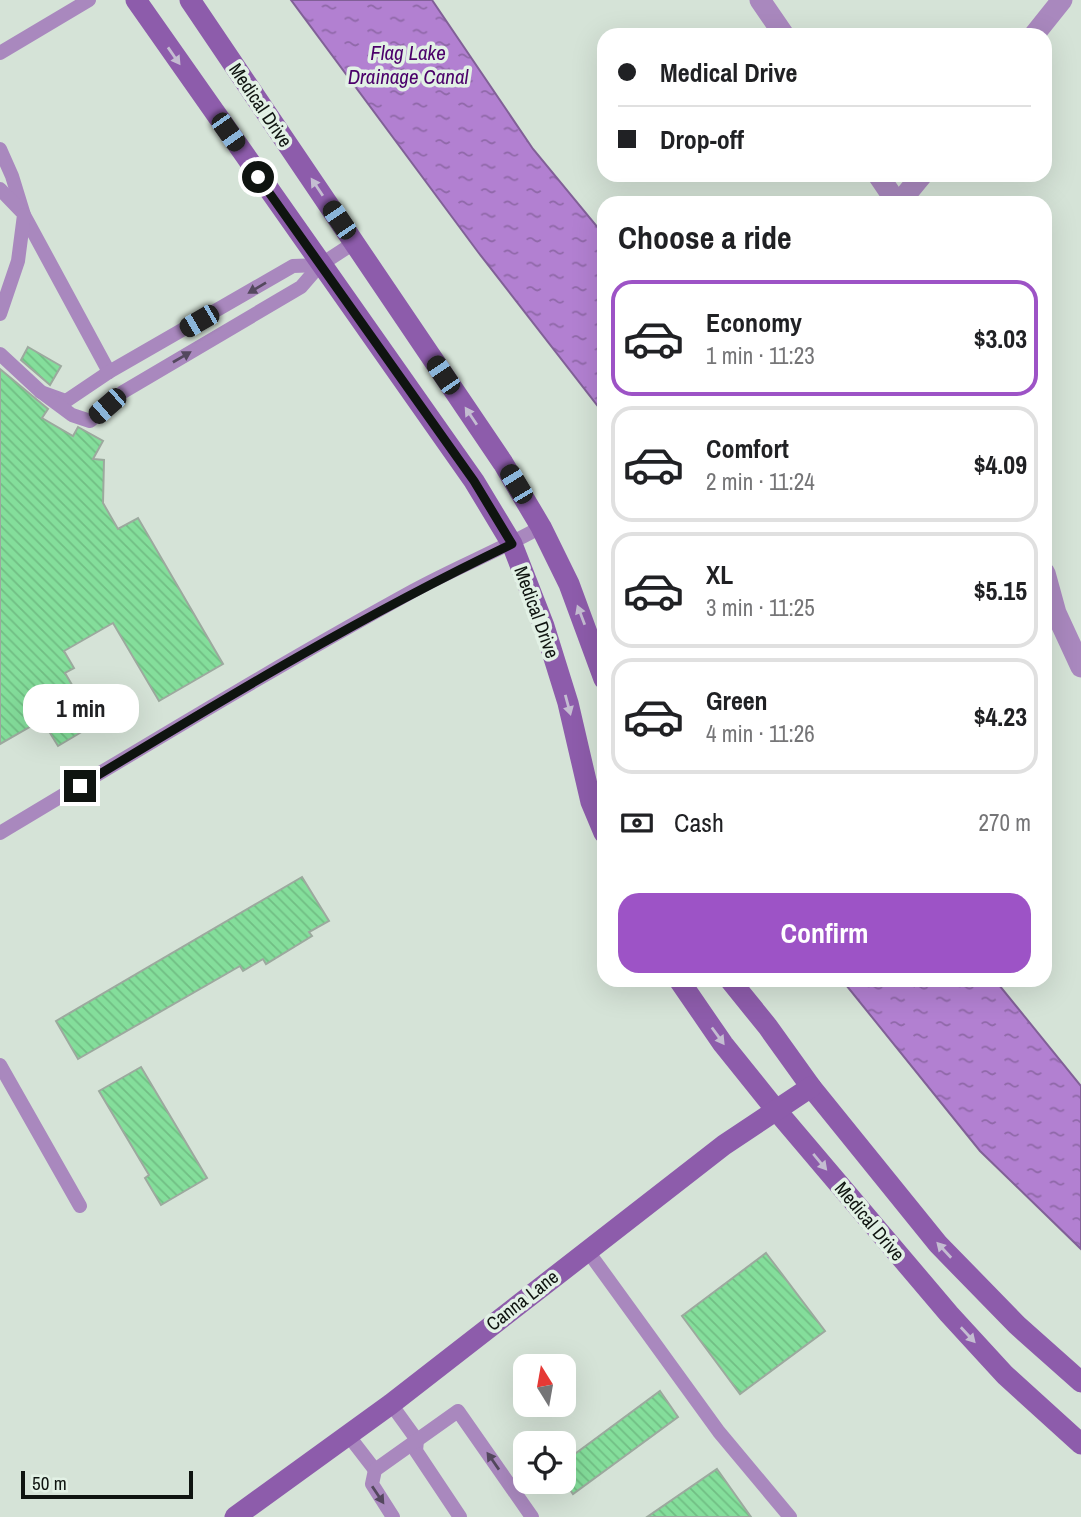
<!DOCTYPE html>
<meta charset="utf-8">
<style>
:root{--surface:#fff;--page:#f6f6f6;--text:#202124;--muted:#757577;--line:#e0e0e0;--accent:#9d53c6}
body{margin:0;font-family:"Archivo Narrow",sans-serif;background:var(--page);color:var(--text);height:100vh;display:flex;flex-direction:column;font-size:26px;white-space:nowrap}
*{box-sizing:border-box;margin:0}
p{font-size:23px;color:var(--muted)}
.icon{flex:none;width:38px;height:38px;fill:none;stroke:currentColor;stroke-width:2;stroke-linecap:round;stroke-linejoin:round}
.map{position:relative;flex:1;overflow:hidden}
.details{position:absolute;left:597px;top:196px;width:455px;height:791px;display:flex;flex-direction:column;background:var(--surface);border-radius:21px;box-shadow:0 7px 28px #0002}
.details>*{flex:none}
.top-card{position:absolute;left:597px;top:28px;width:455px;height:154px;border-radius:21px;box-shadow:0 7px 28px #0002;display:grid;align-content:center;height:154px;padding:0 21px;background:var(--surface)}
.needle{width:46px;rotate:349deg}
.controls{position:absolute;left:513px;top:1354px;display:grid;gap:14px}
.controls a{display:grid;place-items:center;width:63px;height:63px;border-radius:14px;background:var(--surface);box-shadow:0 7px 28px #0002;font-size:35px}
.scale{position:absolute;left:21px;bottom:18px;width:172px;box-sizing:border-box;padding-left:7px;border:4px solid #0f1410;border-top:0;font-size:19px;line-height:24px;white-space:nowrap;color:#0f1410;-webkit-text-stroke:5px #e2f1e5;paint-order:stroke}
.end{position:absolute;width:32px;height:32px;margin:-16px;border:9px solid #0f1410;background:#fff;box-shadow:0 0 0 4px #fff}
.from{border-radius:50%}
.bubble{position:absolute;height:49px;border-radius:21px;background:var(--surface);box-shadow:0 7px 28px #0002;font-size:23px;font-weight:700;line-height:49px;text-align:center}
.car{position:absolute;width:21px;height:42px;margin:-21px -10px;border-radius:9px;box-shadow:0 0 5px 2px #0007;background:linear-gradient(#222 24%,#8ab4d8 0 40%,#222 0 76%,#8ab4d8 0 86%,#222 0)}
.top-card b{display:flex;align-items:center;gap:24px;height:66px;font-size:26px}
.top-card b+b{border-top:2px solid var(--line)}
.top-card i{width:18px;height:18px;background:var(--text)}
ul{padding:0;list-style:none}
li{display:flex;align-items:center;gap:21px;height:116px;margin:0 14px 10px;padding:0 7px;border:4px solid var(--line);border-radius:21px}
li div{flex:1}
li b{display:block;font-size:26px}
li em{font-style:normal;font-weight:700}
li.selected{border-color:var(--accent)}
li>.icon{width:63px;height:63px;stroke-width:1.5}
h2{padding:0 21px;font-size:32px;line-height:84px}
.pay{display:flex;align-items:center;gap:18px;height:77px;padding:0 21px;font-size:26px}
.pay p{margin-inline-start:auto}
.primary-button{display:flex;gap:14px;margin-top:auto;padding:14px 21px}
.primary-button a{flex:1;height:80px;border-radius:21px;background:var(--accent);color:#fff;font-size:28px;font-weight:700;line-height:80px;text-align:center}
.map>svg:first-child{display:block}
.water{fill:url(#water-ripples);stroke:#816097;stroke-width:2}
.building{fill:url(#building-back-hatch);stroke:#9ca99e;stroke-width:2}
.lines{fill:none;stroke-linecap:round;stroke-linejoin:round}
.lane{stroke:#a988be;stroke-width:14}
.street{stroke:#a988be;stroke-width:21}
.secondary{stroke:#8d5cab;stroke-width:21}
.oneway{fill:#c4bdd1}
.oneway2{fill:#54485e}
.route{stroke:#0f1410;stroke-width:9}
.labels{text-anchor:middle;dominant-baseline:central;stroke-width:7;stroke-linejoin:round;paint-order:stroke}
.street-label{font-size:19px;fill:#0f1410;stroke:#e2f1e5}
.water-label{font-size:21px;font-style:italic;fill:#4b006a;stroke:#e2f1e5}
</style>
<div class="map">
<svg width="1081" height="1517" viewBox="0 0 1081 1517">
<defs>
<pattern id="water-ripples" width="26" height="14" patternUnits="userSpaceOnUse" patternTransform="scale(1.75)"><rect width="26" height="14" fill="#b280d1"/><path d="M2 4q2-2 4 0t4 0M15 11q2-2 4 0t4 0" fill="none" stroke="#8f68a8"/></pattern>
<pattern id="building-back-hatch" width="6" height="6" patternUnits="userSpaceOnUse" patternTransform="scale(1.75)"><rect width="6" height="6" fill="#84de9b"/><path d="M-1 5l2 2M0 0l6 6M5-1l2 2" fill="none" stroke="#71be84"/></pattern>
</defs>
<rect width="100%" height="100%" fill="#d5e3d7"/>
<g class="water">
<path d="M 291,0 L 432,0 L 533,149 L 604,235 L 604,414 L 478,252 Z"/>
<path d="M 842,980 L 995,980 L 1081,1086 L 1081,1249 L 980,1151 Z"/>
</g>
<g class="building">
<path d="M 28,347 L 61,366 L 50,385 L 21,360 Z"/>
<path d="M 0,369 L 48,409 L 42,418 L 73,436 L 78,427 L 103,441 L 93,459 L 104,460 L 103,503 L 118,529 L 138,518 L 223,664 L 159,701 L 113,623 L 64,651 L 74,668 L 65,673 L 95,724 L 58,746 L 42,720 L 0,744 Z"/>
<path d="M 302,877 L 329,921 L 309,932 L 312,936 L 266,964 L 263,959 L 243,971 L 240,966 L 78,1059 L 56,1021 Z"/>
<path d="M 141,1067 L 207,1178 L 161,1205 L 145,1178 L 149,1175 L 99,1091 Z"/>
<path d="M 766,1253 L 825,1331 L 740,1394 L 682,1316 Z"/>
<path d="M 660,1391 L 678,1417 L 573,1494 L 564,1481 L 564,1462 Z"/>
<path d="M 717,1469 L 751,1517 L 647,1517 Z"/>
</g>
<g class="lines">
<g class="lane">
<path d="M 0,53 L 89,0"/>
<path d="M 0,149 L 12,176 L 24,215 L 109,372"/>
<path d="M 0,189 L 21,211"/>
<path d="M 0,314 L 18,261 L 24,215"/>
<path d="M 0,354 L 41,392 L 66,401 L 109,372 L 293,266 L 320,265"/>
<path d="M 41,392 L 72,415 L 90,421 L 123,392 L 301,287 L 320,265 L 354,243"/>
<path d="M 0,833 C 137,751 273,668 413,591 C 455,568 500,550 541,527"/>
<path d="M 0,1065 L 80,1206"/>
<path d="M 587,1250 L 719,1432 L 790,1517"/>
<path d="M 391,1404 L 417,1440 L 416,1451 L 460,1517"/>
<path d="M 348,1435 L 375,1470"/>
<path d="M 393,1517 L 372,1484 L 375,1470 L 458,1411 L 532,1517"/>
</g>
<g class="street">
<path d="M 760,0 L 784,35"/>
<path d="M 1034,35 L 1062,0"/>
<path d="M 878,175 L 897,203"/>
<path d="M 899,203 L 922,175"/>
<path d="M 1045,573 L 1056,613 L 1081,667"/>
</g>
<g class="secondary">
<path d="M 136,0 L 474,481 L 512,544 L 544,626 L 568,703 L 591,802 L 604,833"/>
<path d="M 190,0 L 503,463 L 541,527 L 569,584 L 604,679"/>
<path d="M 679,980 L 723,1044 L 776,1110 L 949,1314 L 1005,1375 L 1081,1444"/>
<path d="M 730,980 L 768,1027 L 811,1087 L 938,1244 L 1017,1325 L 1081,1382"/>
<path d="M 235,1517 L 391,1404 L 724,1145 L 811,1087"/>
</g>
</g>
<defs><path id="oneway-solid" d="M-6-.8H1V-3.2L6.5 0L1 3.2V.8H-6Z" transform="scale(1.75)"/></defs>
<g class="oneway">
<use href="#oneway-solid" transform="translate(174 56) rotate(55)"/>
<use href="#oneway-solid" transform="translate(317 187) rotate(-124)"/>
<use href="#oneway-solid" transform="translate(471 416) rotate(-124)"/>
<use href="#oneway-solid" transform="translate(581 615) rotate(-111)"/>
<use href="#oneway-solid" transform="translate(568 705) rotate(75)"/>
<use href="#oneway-solid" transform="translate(718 1036) rotate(54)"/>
<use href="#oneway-solid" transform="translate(820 1162) rotate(50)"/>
<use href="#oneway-solid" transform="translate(944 1250) rotate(-133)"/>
<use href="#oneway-solid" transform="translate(968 1335) rotate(47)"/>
</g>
<g class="oneway2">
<use href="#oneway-solid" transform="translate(257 288) rotate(149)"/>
<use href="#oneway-solid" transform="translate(182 357) rotate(-30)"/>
<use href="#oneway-solid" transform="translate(493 1461) rotate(-125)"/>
<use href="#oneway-solid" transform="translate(378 1495) rotate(56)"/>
</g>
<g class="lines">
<path class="route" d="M 80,786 C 222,700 363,615 512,544 L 474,481 L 258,177"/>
</g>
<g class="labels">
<g class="street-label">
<text transform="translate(261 105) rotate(56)">Medical Drive</text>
<text transform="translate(537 612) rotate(70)">Medical Drive</text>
<text transform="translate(870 1221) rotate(50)">Medical Drive</text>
<text transform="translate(522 1300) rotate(-38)">Canna Lane</text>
</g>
<g class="water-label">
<text x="408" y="52">Flag Lake<tspan x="408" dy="24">Drainage Canal</tspan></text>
</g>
</g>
</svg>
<div class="controls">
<a><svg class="needle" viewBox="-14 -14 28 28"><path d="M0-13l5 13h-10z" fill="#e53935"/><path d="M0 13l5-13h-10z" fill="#757577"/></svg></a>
<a><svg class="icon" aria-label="locate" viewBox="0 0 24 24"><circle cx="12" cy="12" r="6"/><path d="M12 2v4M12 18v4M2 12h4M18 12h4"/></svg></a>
</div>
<div class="scale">50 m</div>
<i class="end from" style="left:258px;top:177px"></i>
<i class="end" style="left:80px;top:786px"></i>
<div class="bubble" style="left:23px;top:684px;width:116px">1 min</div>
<i class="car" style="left:228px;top:132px;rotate:145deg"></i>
<i class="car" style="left:339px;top:220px;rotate:326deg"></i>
<i class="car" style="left:199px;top:321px;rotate:240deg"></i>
<i class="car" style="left:443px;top:375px;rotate:326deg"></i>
<i class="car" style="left:107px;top:406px;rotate:229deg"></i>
<i class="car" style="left:516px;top:484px;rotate:329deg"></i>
<div class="top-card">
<b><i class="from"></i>Medical Drive</b>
<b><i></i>Drop-off</b>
</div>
<section class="details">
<h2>Choose a ride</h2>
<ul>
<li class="selected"><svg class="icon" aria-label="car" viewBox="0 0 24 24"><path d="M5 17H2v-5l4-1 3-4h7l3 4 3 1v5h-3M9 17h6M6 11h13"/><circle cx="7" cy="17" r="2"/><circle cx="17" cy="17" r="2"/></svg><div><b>Economy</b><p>1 min · 11:23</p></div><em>$3.03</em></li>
<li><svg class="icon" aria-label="car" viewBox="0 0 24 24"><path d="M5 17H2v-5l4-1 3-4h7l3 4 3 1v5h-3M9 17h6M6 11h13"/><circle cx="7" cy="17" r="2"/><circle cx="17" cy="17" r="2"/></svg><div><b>Comfort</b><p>2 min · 11:24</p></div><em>$4.09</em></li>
<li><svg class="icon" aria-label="car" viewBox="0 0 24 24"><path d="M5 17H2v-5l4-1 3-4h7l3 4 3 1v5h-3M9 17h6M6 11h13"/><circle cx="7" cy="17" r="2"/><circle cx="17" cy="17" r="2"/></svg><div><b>XL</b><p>3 min · 11:25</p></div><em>$5.15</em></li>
<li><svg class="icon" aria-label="car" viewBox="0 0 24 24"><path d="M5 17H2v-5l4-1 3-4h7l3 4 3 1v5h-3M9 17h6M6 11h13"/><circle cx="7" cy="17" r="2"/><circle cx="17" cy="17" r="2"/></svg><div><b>Green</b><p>4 min · 11:26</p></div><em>$4.23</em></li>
</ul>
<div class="pay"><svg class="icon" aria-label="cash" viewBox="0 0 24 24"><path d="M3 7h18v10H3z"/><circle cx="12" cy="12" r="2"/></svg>Cash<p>270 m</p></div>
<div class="primary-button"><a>Confirm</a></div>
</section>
</div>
